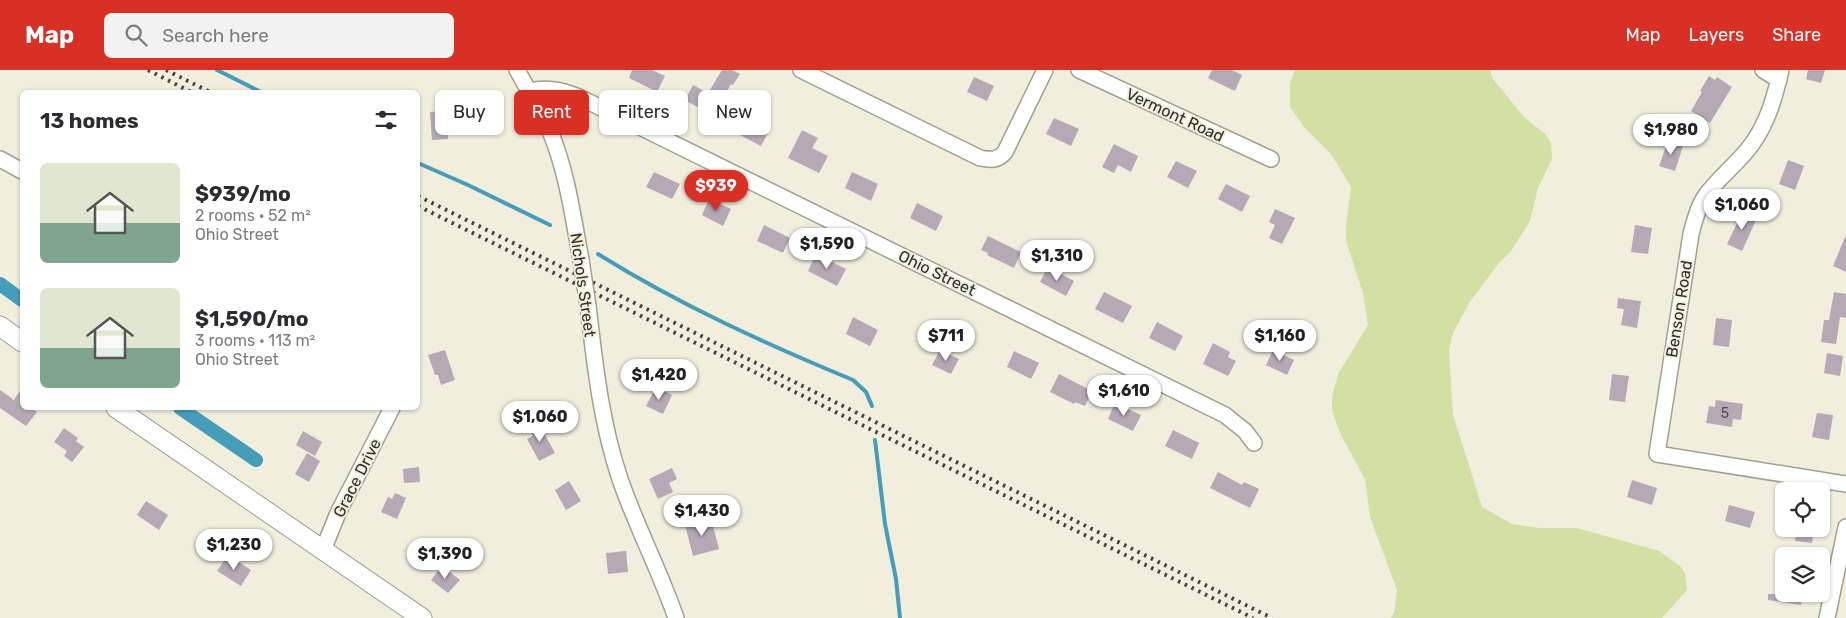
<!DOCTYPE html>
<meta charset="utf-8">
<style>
:root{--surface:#fff;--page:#f2f2f3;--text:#2b2b33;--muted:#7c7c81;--accent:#d93025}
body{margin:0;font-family:Rubik,sans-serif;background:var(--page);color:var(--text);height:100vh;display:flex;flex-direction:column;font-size:19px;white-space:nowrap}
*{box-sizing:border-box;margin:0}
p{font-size:16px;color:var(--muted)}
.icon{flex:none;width:28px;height:28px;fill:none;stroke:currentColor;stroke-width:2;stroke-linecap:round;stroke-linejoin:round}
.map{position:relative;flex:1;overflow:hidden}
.sheet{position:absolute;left:20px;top:20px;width:400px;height:320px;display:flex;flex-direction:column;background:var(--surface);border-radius:8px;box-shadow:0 1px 4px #0004}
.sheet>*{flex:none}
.hud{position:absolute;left:435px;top:20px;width:475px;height:45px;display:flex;gap:10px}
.buttons{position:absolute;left:1775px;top:412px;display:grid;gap:10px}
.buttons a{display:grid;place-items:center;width:55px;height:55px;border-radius:8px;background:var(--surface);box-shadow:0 1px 4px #0004;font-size:25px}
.price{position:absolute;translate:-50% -42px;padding:0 11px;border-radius:18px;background:#fff;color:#222;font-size:16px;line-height:32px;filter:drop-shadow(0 1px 2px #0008)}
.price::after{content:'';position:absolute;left:50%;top:30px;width:15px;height:11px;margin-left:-8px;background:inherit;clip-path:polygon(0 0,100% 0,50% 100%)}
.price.active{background:var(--accent);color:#fff}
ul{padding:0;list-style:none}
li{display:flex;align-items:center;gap:15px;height:125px;padding:0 20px}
li span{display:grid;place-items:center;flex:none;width:140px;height:100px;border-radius:8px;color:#555}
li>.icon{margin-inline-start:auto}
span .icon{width:60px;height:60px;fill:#fffc;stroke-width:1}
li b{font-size:21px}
h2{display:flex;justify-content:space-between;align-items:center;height:60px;padding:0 20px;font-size:21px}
.pill{padding:0 18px;border-radius:8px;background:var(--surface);box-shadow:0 1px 4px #0004;font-size:18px;line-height:45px}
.pill.active{background:var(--accent);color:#fff}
header{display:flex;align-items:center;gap:30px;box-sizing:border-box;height:70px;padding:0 25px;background:var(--accent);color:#fff}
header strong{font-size:24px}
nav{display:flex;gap:28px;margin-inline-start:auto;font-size:18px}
.search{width:350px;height:45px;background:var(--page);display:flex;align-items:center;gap:12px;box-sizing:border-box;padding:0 18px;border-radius:8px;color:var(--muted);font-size:19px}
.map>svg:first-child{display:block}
.green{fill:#d2e0a3}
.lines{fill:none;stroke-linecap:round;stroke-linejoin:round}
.stream{stroke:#469dba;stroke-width:4}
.canal{stroke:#469dba;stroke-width:14}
.building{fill:#b5a9b6}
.minor-casing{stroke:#a29f8f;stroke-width:18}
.major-casing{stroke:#a29f8f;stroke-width:21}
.minor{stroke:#fff;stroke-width:15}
.major{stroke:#fff;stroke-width:19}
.rail{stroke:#46443d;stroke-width:4;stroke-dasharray:2.5 5;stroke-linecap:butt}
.minor-bridge-casing{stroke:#a29f8f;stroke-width:18;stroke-linecap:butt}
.minor-bridge{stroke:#fff;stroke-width:15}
.labels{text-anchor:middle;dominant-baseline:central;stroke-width:4;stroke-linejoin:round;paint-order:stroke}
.number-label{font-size:14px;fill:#514d4c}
.street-label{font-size:16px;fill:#302e28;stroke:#f2eedd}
</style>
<header>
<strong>Map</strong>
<div class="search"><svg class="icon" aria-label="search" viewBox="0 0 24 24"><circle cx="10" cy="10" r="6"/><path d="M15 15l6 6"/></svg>Search here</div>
<nav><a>Map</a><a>Layers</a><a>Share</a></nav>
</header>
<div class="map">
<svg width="1846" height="548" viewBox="0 0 1846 548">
<rect width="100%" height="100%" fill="#f2eedd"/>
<!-- green -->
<polygon class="green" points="1295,0 1490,0 1492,8 1524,47 1545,64 1551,73 1552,89 1538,118 1530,151 1511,181 1499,193 1469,233 1453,263 1449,280 1453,345 1482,437 1512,454 1539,458 1577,458 1659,481 1680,496 1685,503 1687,520 1662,548 1391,548 1394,543 1397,520 1370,447 1365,409 1341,365 1332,341 1332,327 1338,304 1368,255 1363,223 1346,171 1346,157 1351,117 1331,84 1304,57 1290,37 1290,13"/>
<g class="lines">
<!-- stream -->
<g class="stream">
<polyline points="217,0 261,22"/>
<polyline points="418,93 468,115 550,155"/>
<path d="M598,184C678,234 766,274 853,310L866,322L872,336"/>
<polyline points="875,370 885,454 896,509 900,548"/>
</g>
<!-- canal -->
<g class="canal">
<polyline points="0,214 22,230"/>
<polyline points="180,338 256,390"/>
</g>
</g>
<!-- building -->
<g class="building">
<polygon points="632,0 652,0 665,6 657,22 629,8"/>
<polygon points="722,0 732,0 740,4 733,15 731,14 711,50 699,43 701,39 685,30 693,15 708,23"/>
<polygon points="1212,0 1232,0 1242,5 1235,21 1208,8"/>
<polygon points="1808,0 1825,0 1821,13 1806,9"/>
<polygon points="1709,6 1715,10 1717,7 1732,17 1710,53 1691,41 1702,22 1700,21"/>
<polygon points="974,7 994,16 987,31 967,22"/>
<polygon points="447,41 448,69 432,70 430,42"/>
<polygon points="744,48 769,61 761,76 736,63"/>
<polygon points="1054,48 1079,59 1071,76 1046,64"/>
<polygon points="802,60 818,68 812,78 828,86 819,103 788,88"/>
<polygon points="1668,71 1683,76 1675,101 1659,96"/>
<polygon points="1114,74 1138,86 1131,102 1118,95 1114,103 1102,97"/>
<polygon points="1788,90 1804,96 1795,120 1779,114"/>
<polygon points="1176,91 1197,101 1188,118 1167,107"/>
<polygon points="654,102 680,114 672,129 646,117"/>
<polygon points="852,102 878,114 871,131 845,118"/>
<polygon points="1226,114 1250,126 1242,142 1218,129"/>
<polygon points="709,129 731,139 723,156 702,145"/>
<polygon points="917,133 943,146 936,161 910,148"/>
<polygon points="1275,139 1295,148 1282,174 1269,168 1275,155 1269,152"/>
<polygon points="1743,141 1757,148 1742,181 1727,174"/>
<polygon points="764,155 790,168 783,183 757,171"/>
<polygon points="1635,155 1652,158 1648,184 1631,182"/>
<polygon points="1846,165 1846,202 1833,196"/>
<polygon points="988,166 1021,182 1014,198 987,185 988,183 981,180"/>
<polygon points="816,184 846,199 837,216 808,201"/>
<polygon points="1048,197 1074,211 1066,226 1040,212"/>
<polygon points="1104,222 1132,236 1123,253 1095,239"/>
<polygon points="1834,222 1846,224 1846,248 1840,247 1836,274 1821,272 1824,250 1829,250"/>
<polygon points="1618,228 1641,231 1637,258 1621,255 1624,239 1617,238"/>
<polygon points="853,247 878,260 870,276 846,264"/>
<polygon points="1716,248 1732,250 1729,277 1713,275"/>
<polygon points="1157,252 1183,266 1175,281 1149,268"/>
<polygon points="1213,273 1230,282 1228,287 1236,291 1228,306 1203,294"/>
<polygon points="445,280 455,310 441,315 438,305 435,305 428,285"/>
<polygon points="940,280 959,289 951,304 932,295"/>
<polygon points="1273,280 1294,290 1287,305 1266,295"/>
<polygon points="1014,281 1039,293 1031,309 1007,297"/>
<polygon points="1827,283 1843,286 1840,306 1824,303"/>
<polygon points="1059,304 1092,321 1085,336 1075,332 1074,334 1050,322"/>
<polygon points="1612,304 1629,306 1625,332 1609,330"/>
<polygon points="656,317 672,325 663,344 646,336"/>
<polygon points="22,318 22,338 31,338 37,342 26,356 0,338 0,320 14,330"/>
<polygon points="1716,330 1743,334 1741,350 1733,349 1732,357 1706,353 1709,336 1715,337"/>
<polygon points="1115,333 1141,345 1133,361 1108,349"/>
<polygon points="1817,343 1833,345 1829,370 1812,367"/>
<polygon points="539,354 555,383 539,391 527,369 533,366 529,359"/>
<polygon points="64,358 78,368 76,371 84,377 72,392 64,386 67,381 54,372"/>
<polygon points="1173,360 1199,373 1192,389 1165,376"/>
<polygon points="303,361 322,372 315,386 296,375"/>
<polygon points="307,383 320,391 309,412 295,404"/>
<polygon points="419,397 420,412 404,413 403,399"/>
<polygon points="672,398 677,409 669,413 673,422 658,429 649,409"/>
<polygon points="1218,402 1242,415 1244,412 1259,419 1250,438 1210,418"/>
<polygon points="1632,410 1657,418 1652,435 1627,427"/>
<polygon points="569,411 581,431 566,440 555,420"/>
<polygon points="395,423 406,428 397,449 381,442 388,427 392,429"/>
<polygon points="146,431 168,445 159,460 137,445"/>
<polygon points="1729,435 1755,442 1750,458 1725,451"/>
<polygon points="711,448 719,479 693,486 685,455"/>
<polygon points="1797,459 1814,459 1812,473 1795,471"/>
<polygon points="626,481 628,502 608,504 606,483"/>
<polygon points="228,485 251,500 241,516 217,501"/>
<polygon points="442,496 460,510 448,523 431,510"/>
<polygon points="1768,524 1803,524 1801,535 1768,530"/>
</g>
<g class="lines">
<defs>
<g id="minor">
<path d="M517,0C528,20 541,40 550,61C567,102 573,147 581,190"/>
<path d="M801,0L980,88C990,90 998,91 1005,82L1045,0"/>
<polyline points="1079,0 1271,89"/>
<polyline points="1763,0 1779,10"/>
<path d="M1781,0C1775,26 1768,52 1752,74C1738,94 1717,108 1704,128C1697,139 1694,152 1691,164L1657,384L1846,414"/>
<path d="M529,21C547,17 562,20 579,27L1225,345L1245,361L1254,373"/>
<polyline points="0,89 22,101"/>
<path d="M588,236C595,295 601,353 620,409C636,456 660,501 676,548"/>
<polyline points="323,480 338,443 392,338"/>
<polyline points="1827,548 1846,457"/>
</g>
<g id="major">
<polyline points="0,256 22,272"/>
<polyline points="116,338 422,548"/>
</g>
</defs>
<!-- minor casing -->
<use href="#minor" class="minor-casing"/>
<!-- major casing -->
<use href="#major" class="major-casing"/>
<!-- minor -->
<use href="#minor" class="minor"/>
<!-- major -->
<use href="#major" class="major"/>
<!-- rail -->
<g class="rail">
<polyline points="148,0 191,22"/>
<polyline points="166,0 210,22"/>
<polyline points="418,126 1272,548"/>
<polyline points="418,136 1253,548"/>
</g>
<defs>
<polyline id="minor-bridge" points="581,190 588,236"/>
</defs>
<!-- minor-bridge casing -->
<use href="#minor-bridge" class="minor-bridge-casing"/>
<!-- minor-bridge -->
<use href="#minor-bridge" class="minor-bridge"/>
</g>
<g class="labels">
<!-- number labels -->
<g class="number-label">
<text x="1725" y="343">5</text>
</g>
<!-- street labels -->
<g class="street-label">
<text transform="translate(1175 45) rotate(25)">Vermont Road</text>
<text transform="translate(937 203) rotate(26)">Ohio Street</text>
<text transform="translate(583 215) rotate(82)">Nichols Street</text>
<text transform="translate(1679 239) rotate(-81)">Benson Road</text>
<text transform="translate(357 408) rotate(-63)">Grace Drive</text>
</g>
</g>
</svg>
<div class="buttons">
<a><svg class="icon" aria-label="locate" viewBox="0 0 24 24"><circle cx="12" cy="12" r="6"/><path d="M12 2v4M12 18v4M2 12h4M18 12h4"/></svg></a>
<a><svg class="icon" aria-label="layers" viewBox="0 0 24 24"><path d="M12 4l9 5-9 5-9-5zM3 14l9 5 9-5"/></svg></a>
</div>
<b class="price" style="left:1671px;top:86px">$1,980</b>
<b class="price active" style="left:716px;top:142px">$939</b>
<b class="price" style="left:1742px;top:161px">$1,060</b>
<b class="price" style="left:827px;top:200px">$1,590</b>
<b class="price" style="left:1057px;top:212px">$1,310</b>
<b class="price" style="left:946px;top:292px">$711</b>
<b class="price" style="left:1280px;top:292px">$1,160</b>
<b class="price" style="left:659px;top:331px">$1,420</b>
<b class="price" style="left:1124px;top:347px">$1,610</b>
<b class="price" style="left:540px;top:373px">$1,060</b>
<b class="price" style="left:702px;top:467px">$1,430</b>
<b class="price" style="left:234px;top:501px">$1,230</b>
<b class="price" style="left:445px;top:510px">$1,390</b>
<div class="hud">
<a class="pill">Buy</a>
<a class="pill active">Rent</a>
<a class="pill">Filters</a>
<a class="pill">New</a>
</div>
<section class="sheet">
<h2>13 homes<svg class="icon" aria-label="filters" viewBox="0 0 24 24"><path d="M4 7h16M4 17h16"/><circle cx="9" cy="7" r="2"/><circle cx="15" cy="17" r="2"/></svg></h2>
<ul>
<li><span style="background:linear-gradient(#dfe7d0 60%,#7fa58c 0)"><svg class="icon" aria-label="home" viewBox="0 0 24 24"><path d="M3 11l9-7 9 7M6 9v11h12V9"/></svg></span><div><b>$939/mo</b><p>2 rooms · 52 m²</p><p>Ohio Street</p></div></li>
<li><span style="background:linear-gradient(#dfe7d0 60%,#7fa58c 0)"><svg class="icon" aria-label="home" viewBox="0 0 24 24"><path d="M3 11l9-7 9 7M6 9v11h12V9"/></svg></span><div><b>$1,590/mo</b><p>3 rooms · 113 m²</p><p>Ohio Street</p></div></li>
</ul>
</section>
</div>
